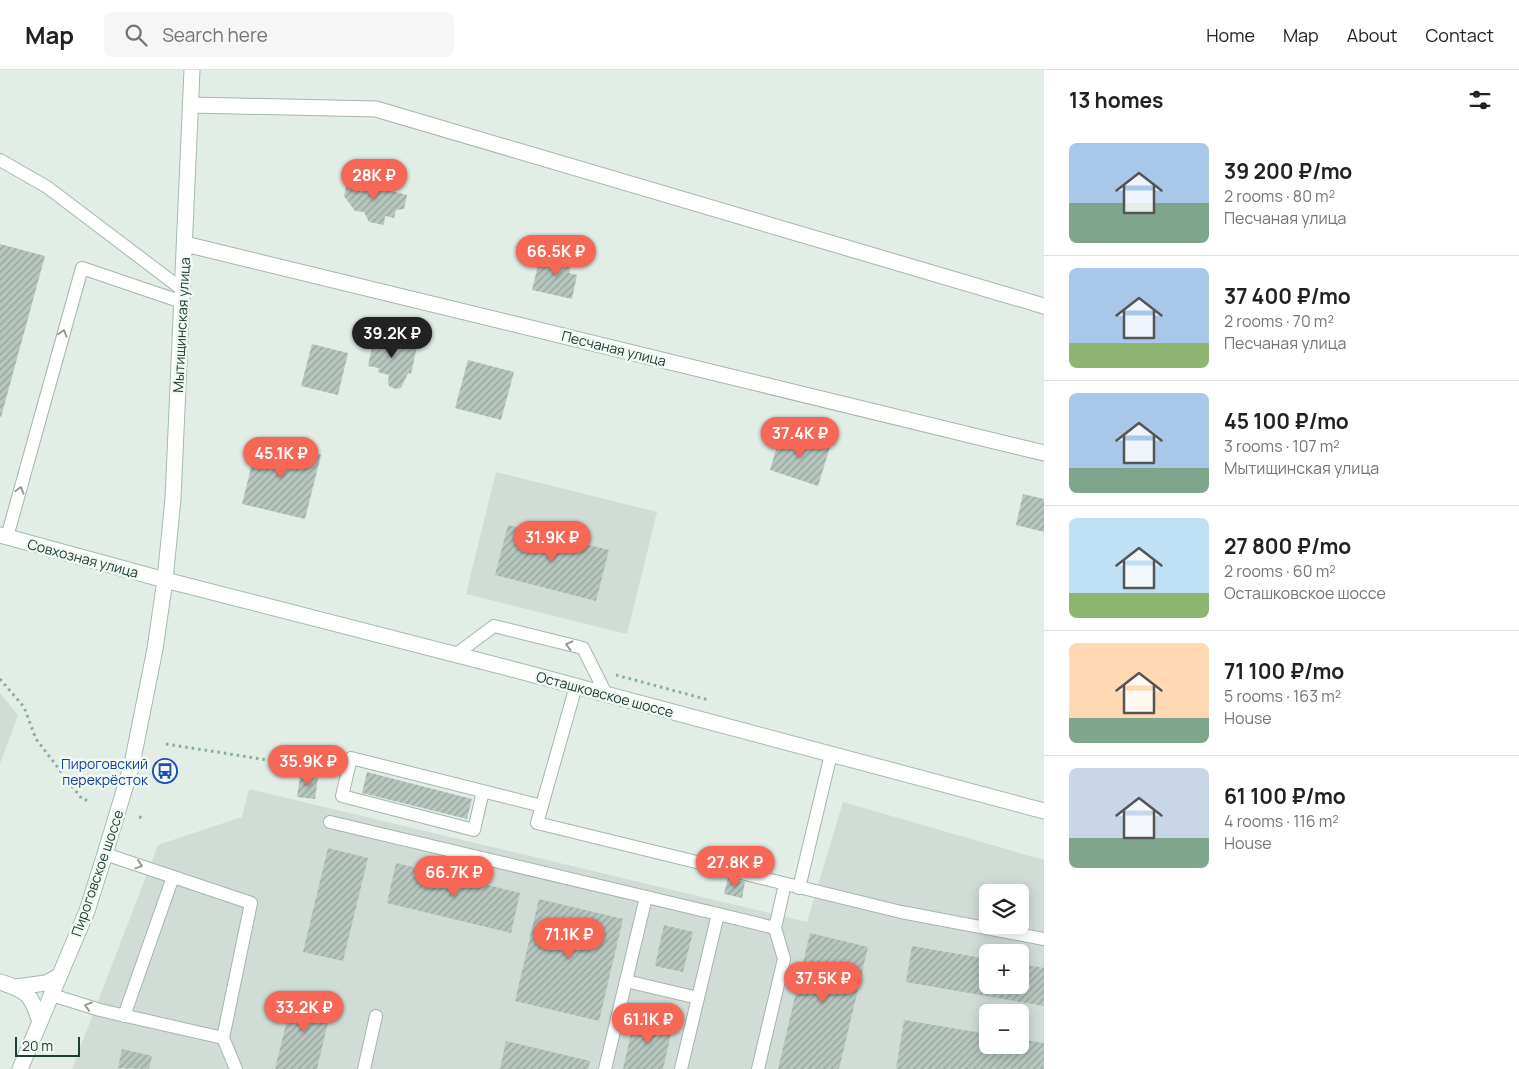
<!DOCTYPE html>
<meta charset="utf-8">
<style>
:root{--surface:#fff;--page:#f6f6f6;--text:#202124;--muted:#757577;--line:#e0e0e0;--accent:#f66756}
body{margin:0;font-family:Manrope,sans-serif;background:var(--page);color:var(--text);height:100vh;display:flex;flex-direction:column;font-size:19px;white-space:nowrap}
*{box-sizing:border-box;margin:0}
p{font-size:16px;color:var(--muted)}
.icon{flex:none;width:28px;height:28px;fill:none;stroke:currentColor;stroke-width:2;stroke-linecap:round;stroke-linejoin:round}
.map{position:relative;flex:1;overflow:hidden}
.drawer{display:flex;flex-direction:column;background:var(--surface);width:475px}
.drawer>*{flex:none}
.tools{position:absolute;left:979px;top:814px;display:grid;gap:10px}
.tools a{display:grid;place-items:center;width:50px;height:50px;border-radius:8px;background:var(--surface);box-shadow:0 2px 12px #0003;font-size:25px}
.scale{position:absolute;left:15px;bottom:12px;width:65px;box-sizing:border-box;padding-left:5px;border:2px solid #213e32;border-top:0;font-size:14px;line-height:18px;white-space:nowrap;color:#213e32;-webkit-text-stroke:4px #f2f9f5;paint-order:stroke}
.price{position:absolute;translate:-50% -42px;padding:0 11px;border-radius:18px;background:var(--accent);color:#fff;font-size:16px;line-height:32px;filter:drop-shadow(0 1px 2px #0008)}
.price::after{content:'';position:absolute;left:50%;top:30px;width:15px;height:11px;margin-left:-8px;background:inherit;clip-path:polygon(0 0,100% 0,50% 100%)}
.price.active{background:#222;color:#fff}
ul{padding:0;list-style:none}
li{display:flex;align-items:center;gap:15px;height:125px;padding:0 25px}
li+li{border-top:1px solid var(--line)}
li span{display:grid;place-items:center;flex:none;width:140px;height:100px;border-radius:8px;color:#555}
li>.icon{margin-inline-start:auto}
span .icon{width:60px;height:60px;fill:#fffc;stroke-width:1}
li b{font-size:21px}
h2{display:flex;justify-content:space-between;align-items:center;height:60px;padding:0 25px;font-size:21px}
header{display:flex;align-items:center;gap:30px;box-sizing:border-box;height:70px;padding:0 25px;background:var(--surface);border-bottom:1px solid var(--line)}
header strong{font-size:24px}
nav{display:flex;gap:28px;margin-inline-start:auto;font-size:18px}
.search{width:350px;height:45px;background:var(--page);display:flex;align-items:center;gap:12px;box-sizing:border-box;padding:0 18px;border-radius:8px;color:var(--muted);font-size:19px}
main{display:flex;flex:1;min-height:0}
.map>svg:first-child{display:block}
.built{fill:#d0dcd5;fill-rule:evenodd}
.building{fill:url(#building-hatch)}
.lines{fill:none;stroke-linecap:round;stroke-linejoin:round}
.lane-casing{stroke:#a4b5ac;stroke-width:14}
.street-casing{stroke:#a4b5ac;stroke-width:17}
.secondary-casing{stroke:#a2bcaf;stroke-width:17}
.path{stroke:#81b19b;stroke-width:3;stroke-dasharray:2.5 4;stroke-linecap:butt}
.lane{stroke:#fff;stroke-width:12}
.street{stroke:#fff;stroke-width:15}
.secondary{stroke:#fff;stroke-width:15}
.oneway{stroke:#909e98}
.labels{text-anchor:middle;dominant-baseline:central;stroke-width:5;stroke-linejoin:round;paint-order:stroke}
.street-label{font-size:14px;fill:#213e32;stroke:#f2f9f5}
.transit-label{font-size:14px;fill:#164399;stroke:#f2f9f5;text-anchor:end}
</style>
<header>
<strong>Map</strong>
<div class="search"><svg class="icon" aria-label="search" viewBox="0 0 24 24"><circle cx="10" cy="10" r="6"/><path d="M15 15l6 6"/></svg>Search here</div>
<nav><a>Home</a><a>Map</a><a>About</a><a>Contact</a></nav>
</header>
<main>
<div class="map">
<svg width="1044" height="999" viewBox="0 0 1044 999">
<defs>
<pattern id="building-hatch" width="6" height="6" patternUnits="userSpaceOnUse" patternTransform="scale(1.25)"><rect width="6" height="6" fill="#b7c7bf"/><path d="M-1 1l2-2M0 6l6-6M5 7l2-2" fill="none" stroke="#94a39c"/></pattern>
</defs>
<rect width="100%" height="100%" fill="#e2ede6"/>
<!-- built -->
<g class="built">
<polygon points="496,402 657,442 627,564 466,524"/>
<polygon points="0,623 18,645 0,694"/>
<path d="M249,719L807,852L843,732L1044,790V999H72L158,775L242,747ZM988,822H1020V855H988ZM988,882H1020V915H988ZM988,942H1020V975H988Z"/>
</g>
<!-- building -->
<g class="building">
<polygon points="348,110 407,125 404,139 396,140 394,148 385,146 384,155 369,152 364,142 355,141 344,126"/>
<polygon points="0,174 45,186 1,347 0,347"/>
<polygon points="551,181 573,186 569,203 577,205 572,229 532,220 538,195 547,196"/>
<polygon points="375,263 403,269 402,274 417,276 411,304 408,303 401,318 395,319 389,316 388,312 389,305 378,302 379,298 368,296"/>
<polygon points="312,274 348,283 338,325 301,316"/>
<polygon points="468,290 514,302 501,350 455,338"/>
<polygon points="781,362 830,377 818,416 770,400"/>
<polygon points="258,369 321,385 305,449 242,434"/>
<polygon points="1023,424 1044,429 1044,462 1016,455"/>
<polygon points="508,455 609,480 596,531 495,505"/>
<polygon points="367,702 472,729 467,749 362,723"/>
<polygon points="300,706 318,708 315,729 297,727"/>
<polygon points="328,778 368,788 343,891 303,882"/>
<polygon points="396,793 520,823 511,863 387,833"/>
<polygon points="728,808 745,812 742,828 724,824"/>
<polygon points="539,829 623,849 599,951 515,931"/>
<polygon points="664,855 693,862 683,902 655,896"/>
<polygon points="810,863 868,877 839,999 778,999"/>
<polygon points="912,876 988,889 988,915 1020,915 1020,894 1044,898 1044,936 906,912"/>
<polygon points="294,922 333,931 317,999 275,999"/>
<polygon points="635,946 673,955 663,999 623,999"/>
<polygon points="904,950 988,964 988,975 1020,975 1020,969 1044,973 1044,999 896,999"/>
<polygon points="506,971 590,991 588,999 500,999"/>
<polygon points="122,979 152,986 149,999 118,998"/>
</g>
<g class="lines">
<defs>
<g id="lane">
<polyline points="0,90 47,117 183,220"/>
<polyline points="7,467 82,198 182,232"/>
<polyline points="455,585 494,556 583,578 606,624"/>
<polyline points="576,616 537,753 901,842 1044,869"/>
<polyline points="483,721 474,760 342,726 351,688 542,736"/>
<polyline points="330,752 718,844"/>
<polyline points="105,784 251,833 223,968 236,999"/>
<polyline points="799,818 831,684"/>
<polyline points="626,911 698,928"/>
<polyline points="52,925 100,940 223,968"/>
<polyline points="124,946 173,807"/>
<polyline points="364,999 376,946"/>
<polyline points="605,999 646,827"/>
<polyline points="681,999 718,844 775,858 785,814"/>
<polyline points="758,999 784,889 775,858"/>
</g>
<g id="street">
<polyline points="191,35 376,39 1044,236"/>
<polyline points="185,174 1044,383"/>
<path d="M0,912C28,921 31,924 40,952"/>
<polyline points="16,917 46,913 59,906"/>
</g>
<g id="secondary">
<polyline points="0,465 165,510 508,598 1044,741"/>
<polyline points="20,999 87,841 105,784 132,694 155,579 165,510 173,429 192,0"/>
</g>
</defs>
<!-- lane casing -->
<use href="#lane" class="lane-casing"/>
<!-- street casing -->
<use href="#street" class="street-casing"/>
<!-- secondary casing -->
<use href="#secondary" class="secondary-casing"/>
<!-- path -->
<g class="path">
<polyline points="616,605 709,630"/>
<polyline points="0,609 24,637 36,669 82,729 90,731"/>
<polyline points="166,674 331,700"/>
<polyline points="139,747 145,748"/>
</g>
<!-- lane -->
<use href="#lane" class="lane"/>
<!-- street -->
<use href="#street" class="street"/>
<!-- secondary -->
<use href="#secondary" class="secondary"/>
</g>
<!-- one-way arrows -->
<defs><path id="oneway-chevron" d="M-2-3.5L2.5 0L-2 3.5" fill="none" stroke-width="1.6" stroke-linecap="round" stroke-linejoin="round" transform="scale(1.25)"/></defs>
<g class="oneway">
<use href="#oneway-chevron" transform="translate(63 263) rotate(-74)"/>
<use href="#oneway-chevron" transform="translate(20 420) rotate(-74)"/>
<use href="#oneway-chevron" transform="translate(569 575) rotate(-166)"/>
<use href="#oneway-chevron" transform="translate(139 795) rotate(18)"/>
<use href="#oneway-chevron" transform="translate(88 936) rotate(-163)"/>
</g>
<!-- icons -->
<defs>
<symbol id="bus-ring" viewBox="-11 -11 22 22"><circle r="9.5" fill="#f2f9f5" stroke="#1a4fb4" stroke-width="1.5"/><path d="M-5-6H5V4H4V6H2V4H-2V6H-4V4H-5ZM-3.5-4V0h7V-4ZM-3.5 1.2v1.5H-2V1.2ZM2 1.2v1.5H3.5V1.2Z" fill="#1a4fb4"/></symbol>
</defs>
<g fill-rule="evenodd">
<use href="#bus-ring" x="151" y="687" width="28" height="28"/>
</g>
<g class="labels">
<!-- street labels -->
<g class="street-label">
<text transform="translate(181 255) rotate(-87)">Мытищинская улица</text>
<text transform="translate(614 278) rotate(14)">Песчаная улица</text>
<text transform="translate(83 488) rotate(15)">Совхозная улица</text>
<text transform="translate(605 624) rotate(15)">Осташковское шоссе</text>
<text transform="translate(97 803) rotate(-71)">Пироговское шоссе</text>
</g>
<!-- transit labels -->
<g class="transit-label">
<text x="148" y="693">Пироговский<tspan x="148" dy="16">перекрёсток</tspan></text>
</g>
</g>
</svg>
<div class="tools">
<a><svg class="icon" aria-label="layers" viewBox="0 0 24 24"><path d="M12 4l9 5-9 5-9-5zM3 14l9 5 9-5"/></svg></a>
<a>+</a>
<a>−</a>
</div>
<div class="scale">20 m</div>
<b class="price" style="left:374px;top:131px">28K ₽</b>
<b class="price" style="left:556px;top:207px">66.5K ₽</b>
<b class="price active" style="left:392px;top:289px">39.2K ₽</b>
<b class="price" style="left:800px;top:389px">37.4K ₽</b>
<b class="price" style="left:281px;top:409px">45.1K ₽</b>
<b class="price" style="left:552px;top:493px">31.9K ₽</b>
<b class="price" style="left:308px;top:717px">35.9K ₽</b>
<b class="price" style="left:735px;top:818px">27.8K ₽</b>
<b class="price" style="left:454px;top:828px">66.7K ₽</b>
<b class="price" style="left:569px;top:890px">71.1K ₽</b>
<b class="price" style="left:823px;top:934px">37.5K ₽</b>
<b class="price" style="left:304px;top:963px">33.2K ₽</b>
<b class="price" style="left:648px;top:975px">61.1K ₽</b>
</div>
<section class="drawer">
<h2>13 homes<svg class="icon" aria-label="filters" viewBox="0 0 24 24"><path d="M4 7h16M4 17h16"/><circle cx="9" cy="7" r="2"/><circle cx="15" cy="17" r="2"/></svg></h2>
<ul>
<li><span style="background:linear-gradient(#a9c7e8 60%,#7fa58c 0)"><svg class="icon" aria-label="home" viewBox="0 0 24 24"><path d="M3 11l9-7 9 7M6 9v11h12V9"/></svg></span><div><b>39 200 ₽/mo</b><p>2 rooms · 80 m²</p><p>Песчаная улица</p></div></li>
<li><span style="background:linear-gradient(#a9c7e8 75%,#8fb573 0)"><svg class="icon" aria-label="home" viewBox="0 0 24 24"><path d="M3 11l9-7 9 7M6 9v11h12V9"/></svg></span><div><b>37 400 ₽/mo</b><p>2 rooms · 70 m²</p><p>Песчаная улица</p></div></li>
<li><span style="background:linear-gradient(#a9c7e8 75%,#7fa58c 0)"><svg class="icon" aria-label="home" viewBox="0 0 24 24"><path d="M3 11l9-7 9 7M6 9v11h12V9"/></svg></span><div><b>45 100 ₽/mo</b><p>3 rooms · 107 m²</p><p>Мытищинская улица</p></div></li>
<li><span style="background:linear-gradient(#bfe0f5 75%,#8fb573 0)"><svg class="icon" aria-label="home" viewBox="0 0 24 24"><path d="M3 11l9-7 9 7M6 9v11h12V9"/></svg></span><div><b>27 800 ₽/mo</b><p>2 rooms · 60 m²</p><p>Осташковское шоссе</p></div></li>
<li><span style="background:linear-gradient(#ffd9b3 75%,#7fa58c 0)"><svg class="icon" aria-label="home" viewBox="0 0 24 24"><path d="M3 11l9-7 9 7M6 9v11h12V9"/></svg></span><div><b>71 100 ₽/mo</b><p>5 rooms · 163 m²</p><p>House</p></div></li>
<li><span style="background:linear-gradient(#c9d6e8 70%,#7fa58c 0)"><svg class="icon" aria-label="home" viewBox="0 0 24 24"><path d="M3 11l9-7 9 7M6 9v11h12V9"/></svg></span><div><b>61 100 ₽/mo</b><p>4 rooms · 116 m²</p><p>House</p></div></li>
</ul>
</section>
</main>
